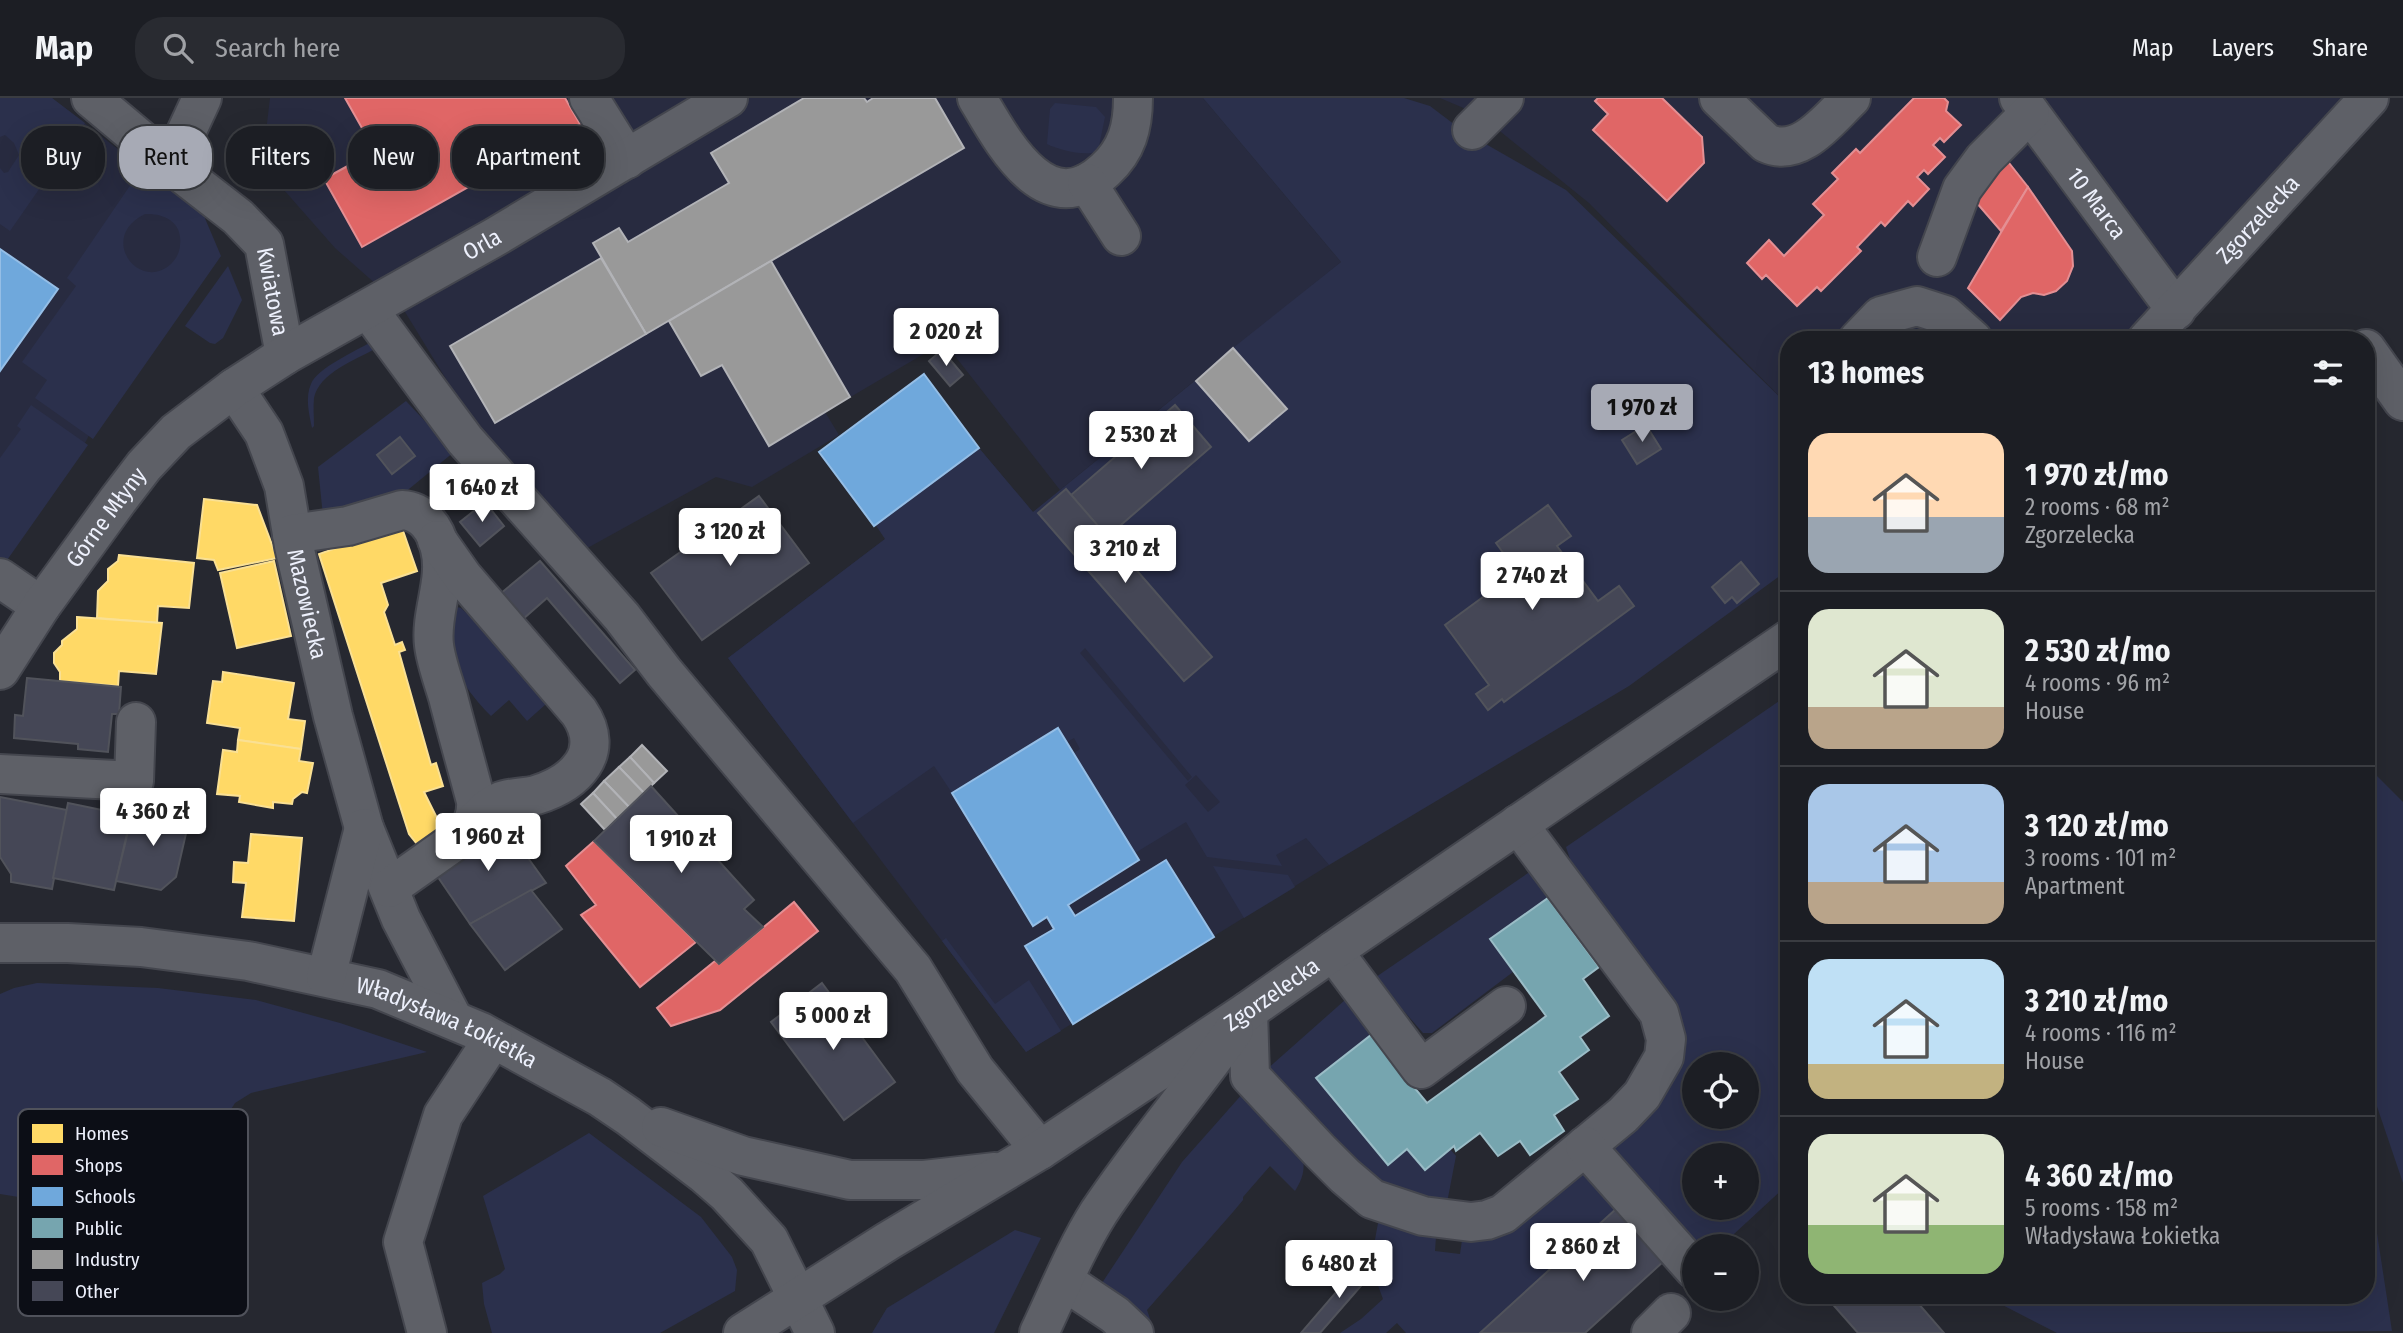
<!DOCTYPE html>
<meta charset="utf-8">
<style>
:root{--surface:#1c1e24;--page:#292b31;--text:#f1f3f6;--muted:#a0a2a6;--line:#3a3c41;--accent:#a7aab5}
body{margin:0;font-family:"Fira Sans Condensed",sans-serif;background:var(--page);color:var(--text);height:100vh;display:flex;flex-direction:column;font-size:26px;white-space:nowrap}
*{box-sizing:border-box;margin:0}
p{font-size:23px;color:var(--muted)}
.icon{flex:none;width:38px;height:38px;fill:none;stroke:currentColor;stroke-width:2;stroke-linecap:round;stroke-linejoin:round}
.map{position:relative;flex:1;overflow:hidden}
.details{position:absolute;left:1780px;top:233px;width:595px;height:973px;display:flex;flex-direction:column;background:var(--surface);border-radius:28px;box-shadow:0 7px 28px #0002,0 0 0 2px var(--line)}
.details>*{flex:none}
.banner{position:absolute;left:21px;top:28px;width:665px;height:63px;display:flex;gap:14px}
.controls{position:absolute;left:1682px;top:954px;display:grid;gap:14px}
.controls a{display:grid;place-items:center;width:77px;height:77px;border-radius:50%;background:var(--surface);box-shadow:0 7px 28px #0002,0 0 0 2px var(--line);font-size:35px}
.price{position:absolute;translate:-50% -60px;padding:0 16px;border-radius:7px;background:#fff;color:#222;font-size:23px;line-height:46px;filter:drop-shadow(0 2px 4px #0008)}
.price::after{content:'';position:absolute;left:50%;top:42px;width:21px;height:16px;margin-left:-10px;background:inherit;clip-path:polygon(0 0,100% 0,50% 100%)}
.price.on{background:var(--accent);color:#111}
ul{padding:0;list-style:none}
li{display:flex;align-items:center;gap:21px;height:175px;padding:0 28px}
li+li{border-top:2px solid var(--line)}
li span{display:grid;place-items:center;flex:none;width:196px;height:140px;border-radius:21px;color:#555}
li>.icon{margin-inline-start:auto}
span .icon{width:84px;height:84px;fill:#fffc;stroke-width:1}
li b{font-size:30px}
h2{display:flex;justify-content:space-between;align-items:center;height:84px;padding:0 28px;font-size:30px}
.tag{padding:0 24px;border-radius:28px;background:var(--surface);box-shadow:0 7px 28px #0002,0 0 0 2px var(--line);font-size:24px;line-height:63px}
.tag.on{background:var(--accent);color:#111}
header{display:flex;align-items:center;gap:42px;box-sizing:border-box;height:98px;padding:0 35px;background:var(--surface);border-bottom:2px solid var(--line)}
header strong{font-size:33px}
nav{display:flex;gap:38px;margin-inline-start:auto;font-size:24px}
.search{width:490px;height:63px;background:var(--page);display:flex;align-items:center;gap:18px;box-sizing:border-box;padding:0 24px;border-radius:28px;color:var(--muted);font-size:26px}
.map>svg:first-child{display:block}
.built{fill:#282b40}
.green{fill:#2b304c;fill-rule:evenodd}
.homes{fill:#ffd966;stroke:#fae093;stroke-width:2}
.shops{fill:#e06666;stroke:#e48f93;stroke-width:2}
.schools{fill:#6fa8dc;stroke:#95bee6;stroke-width:2}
.public{fill:#76a5af;stroke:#9abcc6;stroke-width:2}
.industry{fill:#999;stroke:#b2b3b7;stroke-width:2}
.building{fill:#454756;stroke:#51535b;stroke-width:2}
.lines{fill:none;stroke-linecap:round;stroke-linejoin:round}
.minor-casing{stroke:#44464e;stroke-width:42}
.minor{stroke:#5e6067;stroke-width:38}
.labels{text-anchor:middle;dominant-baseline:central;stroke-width:7;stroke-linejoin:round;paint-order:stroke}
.street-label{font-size:23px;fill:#edf0fc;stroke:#0c0e16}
.key{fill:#0c0e16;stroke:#50525b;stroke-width:2}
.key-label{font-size:19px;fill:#edf0fc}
</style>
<header>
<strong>Map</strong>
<div class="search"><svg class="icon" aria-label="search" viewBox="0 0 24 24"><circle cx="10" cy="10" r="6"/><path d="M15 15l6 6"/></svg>Search here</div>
<nav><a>Map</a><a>Layers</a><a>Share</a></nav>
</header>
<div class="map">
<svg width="2403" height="1235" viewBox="0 0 2403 1235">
<rect width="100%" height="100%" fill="#262830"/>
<!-- built -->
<g class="built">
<polygon points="0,0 52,0 204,118 85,345 0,455"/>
<polygon points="270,0 1203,0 1341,164 1060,392 944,244 825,314 839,337 752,389 716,379 582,453 479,335 402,209 335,150 262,67"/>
<polygon points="1440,0 2369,0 2147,241 1788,242 1788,307 1589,105 1480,17"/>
<polygon points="979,350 1329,767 1026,954 728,560 885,441"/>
</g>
<!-- green -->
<g class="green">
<polygon points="0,0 52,0 85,25 10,133 0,126 0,70 4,75 8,74 19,57 14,45 5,37 0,39"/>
<path d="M1203,0H1404L1430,8L1463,33L1566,92L1788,307V472L1629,588L1329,767L1306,740L1276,757L1282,768L1207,759L1186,724L1135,755L1074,655L1080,651L1074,640L1067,644L1058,630L952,695L934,668L853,725L728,560L885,441L875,426L979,350L1033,414L1197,281L1249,343L1286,311L1233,250L1341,164ZM1174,307L1211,349L1107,439L1212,559L1185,583L1038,415L1065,391L1071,397ZM1645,327L1660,350L1637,365L1622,342ZM1548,407L1571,438L1557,448L1598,503L1619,488L1634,508L1504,604L1502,601L1477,596L1489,587L1445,527L1517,474L1496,445ZM1741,465L1759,486L1737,504L1732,499ZM1085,550L1192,679L1188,683L1080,555ZM1196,677L1220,704L1208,714L1185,687Z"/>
<path d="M1055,5L1096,9L1105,19L1098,53C1086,59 1059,52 1047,46L1050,11Z"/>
<path d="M142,70L204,118L221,158L93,341L35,300L47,282L22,264L76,188L67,180ZM145,116C164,115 183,124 180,147C180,154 176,161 171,166C139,195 97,139 145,116Z"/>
<polygon points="228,168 242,202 223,240 215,246 210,245 185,228"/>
<path d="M371,244L375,251C355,262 319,275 314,300C313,309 314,319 314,328L312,330C309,316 305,299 311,286C317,270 356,253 371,244Z"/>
<polygon points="406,303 454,354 398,400 323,418 318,369"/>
<polygon points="31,307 88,347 5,465 0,462 0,360 21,331 17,328"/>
<path d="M457,509L461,510L555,598L527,623L509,602L491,618C452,577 453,566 452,511Z"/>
<path d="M1788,597V1086L1721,1148H1694L1614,1066L1610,1045L1671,978L1576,779L1566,749ZM1694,966H1746V1018H1694ZM1694,1057H1746V1110H1694Z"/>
<polygon points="2366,667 2403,704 2403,1085 2366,976"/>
<polygon points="1213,768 1288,777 1295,789 1244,820"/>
<polygon points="1531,773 1548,800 1490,841 1513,874 1432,935 1423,935 1402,911 1399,914 1373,881"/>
<polygon points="946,840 995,906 1029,882 1061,933 1026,954 942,843"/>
<polygon points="37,885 158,890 256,902 340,925 427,954 251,995 235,1005 185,1083 105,1113 0,1096 0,896 14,890"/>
<polygon points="1345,902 1371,937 1316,980 1388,1067 1407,1051 1425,1071 1450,1051 1456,1058 1446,1110 1359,1079 1265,973"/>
<path d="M1244,994L1303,1060C1305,1073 1302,1082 1295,1093L1270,1068L1243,1099V1102L1233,1114L1147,1212L1155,1235H1144L1100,1188L1182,1064Z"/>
<polygon points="589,1035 701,1119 732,1159 737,1172 735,1193 660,1235 492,1235 484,1206 482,1185 500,1176 505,1171 483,1098"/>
<polygon points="1582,1070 1616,1111 1480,1235 1406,1235 1397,1225 1386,1235 1340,1235 1361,1221 1383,1201 1373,1174 1362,1164 1374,1147 1380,1114 1436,1139 1435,1153 1460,1156 1462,1142 1454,1141"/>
<polygon points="2366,1086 2375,1122 2392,1233 2057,1235 1983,1197 2366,1197"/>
<polygon points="1015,1132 1041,1140 994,1235 872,1235 887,1210"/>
</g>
<!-- homes -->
<g class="homes">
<polygon points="204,401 257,407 277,460 218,472 214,462 197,460"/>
<polygon points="401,427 417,473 381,485 388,507 384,514 395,547 402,544 405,552 399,554 431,667 436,665 443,688 424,694 448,742 425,756 409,736 319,456"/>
<polygon points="119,457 194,465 189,510 158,508 157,525 97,520 98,493 108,483 108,471 118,463"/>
<polygon points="274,463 291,538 237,550 220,475"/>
<polygon points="77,519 162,525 156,576 119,573 118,588 60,583 60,574 54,565 54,555 62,547 62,543 77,531"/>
<polygon points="223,574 294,585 288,621 305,623 301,651 238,642 240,630 207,625 213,583 222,584"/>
<polygon points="238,642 301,651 299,663 313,665 307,695 302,694 293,701 292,706 273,704 273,710 239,704 240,698 217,696 223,652 237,654"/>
<polygon points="251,736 302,740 294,823 242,819 246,785 233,784 234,764 248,765"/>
</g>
<!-- shops -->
<g class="shops">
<polygon points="345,0 565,0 580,26 362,149 324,81 375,53"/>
<polygon points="1598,0 1662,0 1702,39 1704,65 1667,103 1593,32 1608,16 1595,3"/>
<polygon points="1914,0 1944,0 1948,4 1946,13 1961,27 1944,44 1940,40 1933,47 1945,59 1928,76 1924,72 1917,79 1929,91 1913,108 1908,103 1885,128 1881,124 1857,149 1861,153 1821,193 1817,189 1797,208 1766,177 1762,181 1747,165 1769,142 1784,158 1824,117 1813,106 1838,81 1832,75 1856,51 1860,55"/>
<polygon points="2002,56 2028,89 2001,133 1969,96"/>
<polygon points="2028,89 2072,153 2073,168 2067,183 2056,193 2044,197 2033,195 2021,199 2000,222 1968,190"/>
<polygon points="594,743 696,844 640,889 581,817 596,807 566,768"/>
<polygon points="794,804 818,833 720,912 671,928 657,910 715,863 719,866"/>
</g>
<!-- schools -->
<g class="schools">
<polygon points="0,151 58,191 0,273"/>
<polygon points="924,276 979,350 874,428 819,354"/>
<polygon points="1058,630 1139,762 1068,807 1075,818 1166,762 1214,839 1073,926 1025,848 1054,831 1047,819 1033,828 952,695"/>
</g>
<!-- public -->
<polygon class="public" points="1548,800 1599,869 1583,881 1609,918 1580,939 1589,952 1559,974 1578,1001 1554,1017 1564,1033 1530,1057 1520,1043 1498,1058 1480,1035 1456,1053 1454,1048 1425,1072 1407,1051 1388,1067 1316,980 1371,937 1427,1005 1537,925 1546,918 1490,841"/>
<!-- industry -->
<g class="industry">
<polygon points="804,0 864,0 867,4 873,0 935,0 964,50 646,236 593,145 619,130 628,144 729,85 711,55"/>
<polygon points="601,160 646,236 495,325 450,248"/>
<polygon points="771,163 850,299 769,348 722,267 701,278 669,223"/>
<polygon points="1233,250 1287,311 1249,343 1196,283"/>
<polygon points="642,647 667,673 654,685 630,659"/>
<polygon points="630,659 654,685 644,695 619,669"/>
<polygon points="619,669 644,695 629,709 604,683"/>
<polygon points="604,683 629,709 617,721 593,695"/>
<polygon points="593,695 617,721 605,732 581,706"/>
</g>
<!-- building -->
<g class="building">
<polygon points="942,252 963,277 950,288 929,263"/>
<polygon points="1175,307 1211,349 1107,439 1071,397"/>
<polygon points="1646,327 1661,351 1637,366 1622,342"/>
<polygon points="400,339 415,358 392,376 377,357"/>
<polygon points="1066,391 1212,559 1184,583 1038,415"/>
<polygon points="759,398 809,465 702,542 651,475"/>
<polygon points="485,404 504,428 480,448 460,424"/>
<polygon points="1548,407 1571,438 1557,448 1598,503 1619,488 1634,508 1504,604 1502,601 1488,612 1476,596 1489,587 1445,527 1517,474 1496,445"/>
<polygon points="540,463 635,572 620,585 547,500 523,521 500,496"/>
<polygon points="1741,464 1759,486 1737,505 1732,499 1725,505 1712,489"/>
<polygon points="27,580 121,589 119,616 112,616 108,654 78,651 78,646 14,640 15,617 23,618"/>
<polygon points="651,688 754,802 744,811 763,829 719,866 594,743"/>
<polygon points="0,699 67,712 52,791 11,784 11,776 0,759"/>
<polygon points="68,705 131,718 114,792 53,780"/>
<polygon points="134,709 190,718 176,779 161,792 116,783"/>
<polygon points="500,721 546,785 470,826 431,769"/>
<polygon points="531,792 562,831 505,872 470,826"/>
<polygon points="822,885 895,984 844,1022 771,924"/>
<polygon points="1616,1111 1664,1163 1585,1235 1480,1235"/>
<polygon points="1362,1164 1373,1174 1320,1235 1301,1235"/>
<polygon points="1835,1197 1911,1197 1944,1235 1858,1235 1829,1202"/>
</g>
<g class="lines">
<defs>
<g id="minor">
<path id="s1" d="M91,0L171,67L238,119L264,146L285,257"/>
<polyline points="589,0 627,61"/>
<path d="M977,0C1003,44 1046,127 1105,72C1127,52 1133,29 1133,0"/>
<path d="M1719,0L1766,45C1800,61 1829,21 1851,0"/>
<path id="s2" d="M2019,0L2176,212"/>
<polyline points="1472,32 1504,0"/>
<polyline points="171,67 202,0"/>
<polyline points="1087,85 1121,138"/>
<polyline points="1937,159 1962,91 1984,61 2030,15"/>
<polyline points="368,211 465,342 622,519 664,574 913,871 975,972 1040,1052"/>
<polyline points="1858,242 1881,218 1917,208 1945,217 1973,242"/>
<path id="s3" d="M2147,242L2369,0"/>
<polyline points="2366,251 2403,303"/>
<path id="s4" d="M234,290L264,335L284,388L294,448L333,618L364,730L401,821L453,921"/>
<path d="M292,436L348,428L402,412C423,413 436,431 440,451C448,482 430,515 434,547C436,564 443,582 448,599C457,634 467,669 476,703C477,719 472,728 461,739L389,790"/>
<path d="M437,442L463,479L579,614C607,655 575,685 536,697C524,700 510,699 499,704C486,710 479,719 470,729"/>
<polyline points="0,480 41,508"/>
<path id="s5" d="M0,572L41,508L118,402L144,368L176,334L234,290L285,257L495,139L728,0"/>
<polyline points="0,676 134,683 136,624"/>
<path id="s6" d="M0,845H68L141,849L248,863L378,891L481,934L600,999L628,1018L704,1076L727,1096L769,1142L815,1235"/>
<polyline points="1333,853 1421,971 1506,908"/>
<polyline points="326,879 364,730"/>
<polyline points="1248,913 1250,978 1319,1052 1345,1078 1372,1101 1423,1118 1471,1124 1487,1122 1503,1116 1623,1017 1642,997 1664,959 1666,941 1659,915 1518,726"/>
<polyline points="661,1029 743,1058 850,1082 924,1082 995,1074"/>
<polyline points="1585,1048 1694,1171"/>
<polyline points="1064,1183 1115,1217 1134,1235"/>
<polyline points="427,1235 403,1144 443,1017 493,941"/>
<path id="s7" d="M743,1235L888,1143L1040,1052L1248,913L1346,844L1788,542"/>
<path d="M1039,1235C1058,1195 1075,1152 1099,1114C1141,1051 1190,994 1234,932"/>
<polyline points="1651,1235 1671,1215"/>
</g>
</defs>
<!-- minor casing -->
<use href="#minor" class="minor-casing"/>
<!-- minor -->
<use href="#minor" class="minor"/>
</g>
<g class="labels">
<!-- street labels -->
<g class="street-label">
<text stroke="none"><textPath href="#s2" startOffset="131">10 Marca</textPath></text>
<text stroke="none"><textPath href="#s3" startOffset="164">Zgorzelecka</textPath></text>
<text stroke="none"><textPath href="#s5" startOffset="656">Orla</textPath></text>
<text stroke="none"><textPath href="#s1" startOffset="275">Kwiatowa</textPath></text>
<text stroke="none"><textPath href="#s5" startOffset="186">Górne Młyny</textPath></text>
<text stroke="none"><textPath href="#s4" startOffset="231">Mazowiecka</textPath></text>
<text stroke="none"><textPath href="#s7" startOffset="628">Zgorzelecka</textPath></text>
<text stroke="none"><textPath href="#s6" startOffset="458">Władysława Łokietka</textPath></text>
</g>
</g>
<!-- legend -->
<rect x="18" y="1011" width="230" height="207" rx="10" class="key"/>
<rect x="32" y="1026" width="31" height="19" fill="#ffd966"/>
<rect x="32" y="1057" width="31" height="20" fill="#e06666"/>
<rect x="32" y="1089" width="31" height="19" fill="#6fa8dc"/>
<rect x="32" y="1120" width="31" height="20" fill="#76a5af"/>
<rect x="32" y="1152" width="31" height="19" fill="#999"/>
<rect x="32" y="1183" width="31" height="20" fill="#454756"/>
<g class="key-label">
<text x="75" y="1042">Homes</text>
<text x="75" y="1074">Shops</text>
<text x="75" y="1105">Schools</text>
<text x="75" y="1137">Public</text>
<text x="75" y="1168">Industry</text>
<text x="75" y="1200">Other</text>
</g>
</svg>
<div class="controls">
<a><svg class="icon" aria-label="locate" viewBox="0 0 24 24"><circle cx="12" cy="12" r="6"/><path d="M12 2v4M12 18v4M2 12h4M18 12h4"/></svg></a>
<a>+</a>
<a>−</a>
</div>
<b class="price" style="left:946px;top:270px">2 020 zł</b>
<b class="price on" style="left:1642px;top:346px">1 970 zł</b>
<b class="price" style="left:1141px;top:373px">2 530 zł</b>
<b class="price" style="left:482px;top:426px">1 640 zł</b>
<b class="price" style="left:730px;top:470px">3 120 zł</b>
<b class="price" style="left:1125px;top:487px">3 210 zł</b>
<b class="price" style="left:1532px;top:514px">2 740 zł</b>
<b class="price" style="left:153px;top:750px">4 360 zł</b>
<b class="price" style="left:488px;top:775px">1 960 zł</b>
<b class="price" style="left:681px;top:777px">1 910 zł</b>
<b class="price" style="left:833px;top:954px">5 000 zł</b>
<b class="price" style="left:1583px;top:1185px">2 860 zł</b>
<b class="price" style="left:1339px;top:1202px">6 480 zł</b>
<div class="banner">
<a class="tag">Buy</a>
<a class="tag on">Rent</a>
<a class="tag">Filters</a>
<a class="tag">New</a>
<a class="tag">Apartment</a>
</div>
<section class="details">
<h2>13 homes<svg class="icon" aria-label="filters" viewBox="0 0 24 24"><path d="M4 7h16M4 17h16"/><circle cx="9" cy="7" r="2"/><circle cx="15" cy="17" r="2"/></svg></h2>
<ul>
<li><span style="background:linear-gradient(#ffd9b3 60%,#9aa5b1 0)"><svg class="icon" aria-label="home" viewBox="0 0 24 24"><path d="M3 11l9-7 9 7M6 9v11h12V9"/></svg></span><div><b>1 970 zł/mo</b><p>2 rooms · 68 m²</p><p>Zgorzelecka</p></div></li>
<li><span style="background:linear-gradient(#dfe7d0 70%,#b9a48a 0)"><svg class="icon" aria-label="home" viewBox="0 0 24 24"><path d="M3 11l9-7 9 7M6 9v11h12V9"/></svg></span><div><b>2 530 zł/mo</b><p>4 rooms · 96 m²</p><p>House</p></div></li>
<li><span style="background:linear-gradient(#a9c7e8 70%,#b9a48a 0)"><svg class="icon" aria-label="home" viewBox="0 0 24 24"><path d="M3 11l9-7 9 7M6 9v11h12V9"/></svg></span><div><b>3 120 zł/mo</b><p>3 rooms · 101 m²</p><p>Apartment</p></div></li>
<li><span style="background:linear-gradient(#bfe0f5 75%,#c2b280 0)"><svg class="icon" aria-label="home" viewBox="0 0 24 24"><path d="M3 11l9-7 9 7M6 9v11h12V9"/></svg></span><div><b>3 210 zł/mo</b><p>4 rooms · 116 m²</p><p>House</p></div></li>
<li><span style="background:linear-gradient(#dfe7d0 65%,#8fb573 0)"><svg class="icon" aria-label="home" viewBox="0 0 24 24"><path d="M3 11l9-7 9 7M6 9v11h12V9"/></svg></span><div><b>4 360 zł/mo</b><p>5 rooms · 158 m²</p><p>Władysława Łokietka</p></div></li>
</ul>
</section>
</div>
